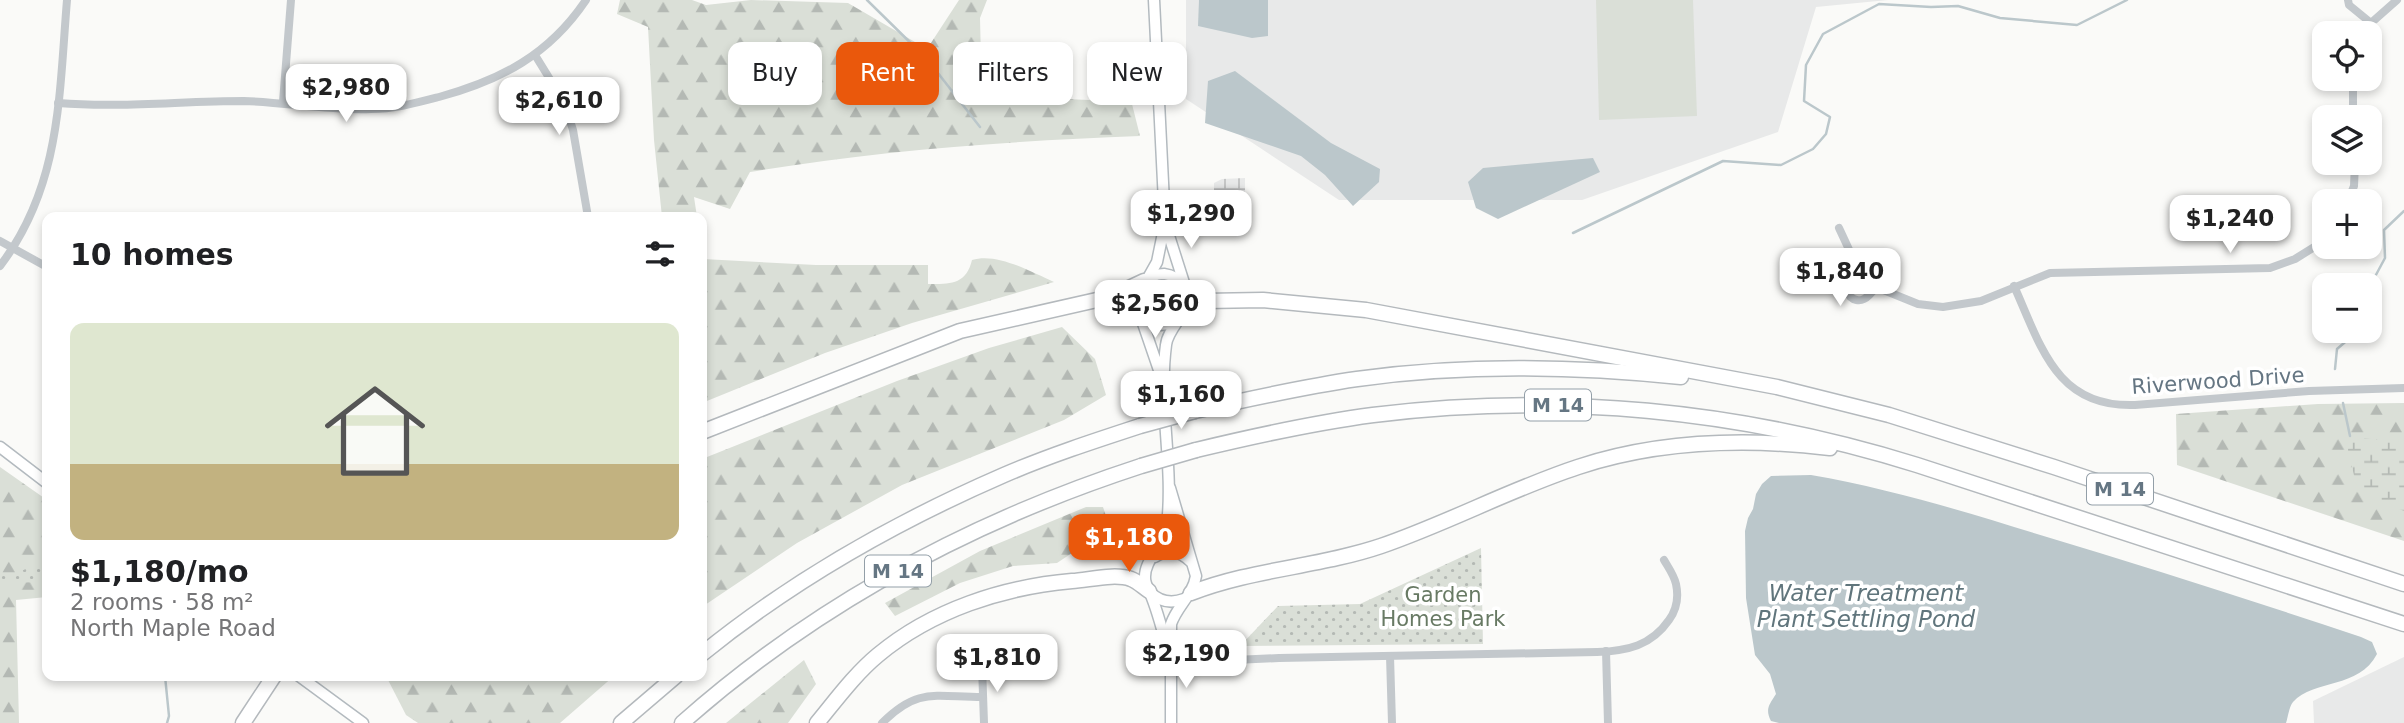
<!DOCTYPE html>
<meta charset="utf-8">
<style>
:root{--surface:#fff;--page:#f6f6f6;--text:#202124;--muted:#757577;--accent:#ea580c}
body{margin:0;font-family:"DejaVu Sans",sans-serif;background:var(--page);color:var(--text);height:100vh;display:flex;flex-direction:column;font-size:26px;white-space:nowrap}
*{box-sizing:border-box;margin:0}
p{font-size:23px;color:var(--muted)}
.icon{flex:none;width:38px;height:38px;fill:none;stroke:currentColor;stroke-width:2;stroke-linecap:round;stroke-linejoin:round}
.map{position:relative;flex:1;overflow:hidden}
.side{position:absolute;left:42px;top:212px;width:665px;height:469px;display:flex;flex-direction:column;background:var(--surface);border-radius:14px;box-shadow:0 4px 10px #0003}
.side>*{flex:none}
.top-card{position:absolute;left:728px;top:42px;width:665px;height:63px;display:flex;gap:14px}
.fabs{position:absolute;left:2312px;top:21px;display:grid;gap:14px}
.fabs a{display:grid;place-items:center;width:70px;height:70px;border-radius:14px;background:var(--surface);box-shadow:0 4px 10px #0003;font-size:35px}
.price{position:absolute;translate:-50% -60px;padding:0 16px;border-radius:14px;background:#fff;color:#222;font-size:23px;line-height:46px;filter:drop-shadow(0 2px 4px #0008)}
.price::after{content:'';position:absolute;left:50%;top:42px;width:21px;height:16px;margin-left:-10px;background:inherit;clip-path:polygon(0 0,100% 0,50% 100%)}
.price.current{background:var(--accent);color:#fff}
ul{padding:0;list-style:none}
li{display:grid;align-content:center;gap:14px;height:371px;padding:0 28px}
li span{display:grid;place-items:center;height:217px;border-radius:14px;color:#555}
li>.icon{margin-inline-start:auto}
span .icon{width:126px;height:126px;fill:#fffc;stroke-width:1}
li b{font-size:30px}
h2{display:flex;justify-content:space-between;align-items:center;height:84px;padding:0 28px;font-size:30px}
.pill{padding:0 24px;border-radius:14px;background:var(--surface);box-shadow:0 4px 10px #0003;font-size:24px;line-height:63px}
.pill.current{background:var(--accent);color:#fff}
.map>svg:first-child{display:block}
.built{fill:#e8e9e9}
.industrial{fill:url(#industrial-grid)}
.forest{fill:url(#forest-firs)}
.wetland{fill:url(#wetland-marsh)}
.park{fill:url(#park-dots)}
.pitch{fill:#dadfd7}
.water{fill:#bbc7cb}
.lines{fill:none;stroke-linecap:round;stroke-linejoin:round}
.stream{stroke:#bbc7cb;stroke-width:2.5}
.secondary-casing{stroke:#b3babf;stroke-width:13}
.highway-casing{stroke:#b4b9bd;stroke-width:17}
.street{stroke:#c3c8cc;stroke-width:8}
.secondary{stroke:#fff;stroke-width:10}
.highway{stroke:#fff;stroke-width:14}
.highway-bridge-casing{stroke:#b4b9bd;stroke-width:17;stroke-linecap:butt}
.highway-bridge{stroke:#fff;stroke-width:14}
.labels{text-anchor:middle;dominant-baseline:central;stroke-width:7;stroke-linejoin:round;paint-order:stroke}
.shield{fill:#fff;stroke:#939fa8;stroke-width:2}
.shield-label{font-size:19px;font-weight:bold;fill:#657683}
.street-label{font-size:21px;fill:#657683;stroke:#fff}
.park-label{font-size:21px;fill:#687a64;stroke:#fff}
.water-label{font-size:23px;font-style:italic;fill:#60757c;stroke:#fff}
</style>
<div class="map">
<svg width="2404" height="723" viewBox="0 0 2404 723">
<defs>
<pattern id="industrial-grid" width="8" height="8" patternUnits="userSpaceOnUse" patternTransform="scale(1.75)"><rect width="8" height="8" fill="#e8e9e9"/><path d="M0 4h8M4 0v8" fill="none" stroke="#c0c1c2"/></pattern>
<pattern id="forest-firs" width="22" height="20" patternUnits="userSpaceOnUse" patternTransform="scale(1.75)"><rect width="22" height="20" fill="#dadfd7"/><path d="M5 1l3.5 6h-7zM16 11l3.5 6h-7z" fill="#b4b9b4"/></pattern>
<pattern id="wetland-marsh" width="20" height="14" patternUnits="userSpaceOnUse" patternTransform="scale(1.75)"><rect width="20" height="14" fill="#dadfd7"/><path d="M1 5h8M5 5V1M11 12h8M15 12V8" fill="none" stroke="#b4b9b4"/></pattern>
<pattern id="park-dots" width="8" height="8" patternUnits="userSpaceOnUse" patternTransform="scale(1.75)"><rect width="8" height="8" fill="#dadfd7"/><path d="M2 2h.1M6 6h.1" fill="none" stroke="#b4b9b4" stroke-width="1.8" stroke-linecap="round"/></pattern>
</defs>
<rect width="100%" height="100%" fill="#fafaf8"/>
<!-- built -->
<g class="built">
<polygon points="1186,0 1888,0 1816,7 1778,132 1582,200 1339,200 1186,99"/>
<polygon points="2404,657 2404,723 2314,723 2313,701"/>
</g>
<!-- industrial -->
<polygon class="industrial" points="1245,178 1245,199 1214,200 1214,183 1222,179"/>
<!-- forest -->
<g class="forest">
<path d="M620,0H692L706,5L751,0L848,3L927,49L959,0H987L980,18L981,59L1067,99L1111,101L1113,75L1126,80L1140,136C1010,141 879,150 750,172L730,209L694,197L697,217H662L654,140L648,27L617,14Z"/>
<path d="M702,256L703,259L816,265H928V284C950,284 966,285 972,260C997,252 1031,272 1054,282L912,323L825,353L702,403Z"/>
<polygon points="1062,327 1095,359 1106,395 1064,420 902,485 797,543 702,607 702,459 897,381 989,348"/>
<polygon points="2404,403 2404,541 2177,465 2176,414 2318,404"/>
<polygon points="0,467 47,500 47,597 16,600 19,723 0,723"/>
<polygon points="1086,507 1103,507 1107,519 1105,531 1057,563 1013,566 960,583 895,616 885,603 980,551"/>
<polygon points="804,660 816,684 788,723 726,723"/>
<polygon points="386,676 614,676 560,723 418,723 406,715"/>
</g>
<!-- wetland -->
<polygon class="wetland" points="2350,436 2392,442 2404,454 2404,511 2358,492 2348,450"/>
<!-- park -->
<g class="park">
<polygon points="1481,548 1483,644 1240,646 1278,606 1360,604"/>
<polygon points="47,559 47,582 0,583 0,573 17,573"/>
</g>
<!-- pitch -->
<polygon class="pitch" points="1596,0 1693,0 1697,116 1599,120"/>
<!-- water -->
<g class="water">
<polygon points="1199,0 1268,0 1268,36 1252,38 1198,26"/>
<polygon points="1235,71 1331,143 1380,169 1379,182 1353,206 1325,175 1301,156 1205,123 1208,81"/>
<polygon points="1593,158 1600,172 1498,219 1476,208 1468,182 1483,168"/>
<path d="M1811,475C1887,488 1963,511 2037,534C2145,566 2253,601 2361,637L2372,642L2377,654C2359,689 2314,679 2293,702C2289,707 2288,717 2286,723H1779L1771,721C1765,709 1769,705 1776,694L1770,674L1755,655L1746,598L1745,531L1748,518L1753,509L1756,494L1762,484L1771,476Z"/>
</g>
<g class="lines">
<!-- stream -->
<g class="stream">
<polyline points="867,0 927,59 980,127"/>
<polyline points="1573,233 1723,161 1781,165 1813,149 1826,134 1830,117 1804,101 1806,65 1823,34 1879,4 1931,7 1958,6 2000,18 2077,25 2127,0"/>
<polyline points="2370,286 2385,258 2384,230 2404,211"/>
<polyline points="2335,369 2337,349 2358,331"/>
<polyline points="2343,403 2350,436"/>
<polyline points="165,676 169,716 167,723"/>
</g>
<defs>
<g id="secondary">
<polyline points="1165,223 1185,286"/>
<polyline points="1148,278 1157,262 1165,223 1154,0"/>
<path d="M1142,316C1153,327 1165,327 1178,320"/>
<path d="M1163,382L1137,306C1136,289 1145,274 1164,274C1171,275 1178,278 1182,284C1201,306 1168,324 1166,345C1158,405 1174,466 1167,525C1165,545 1144,559 1145,578C1145,584 1148,588 1150,593C1159,614 1164,637 1170,659"/>
<polyline points="0,447 47,483"/>
<path d="M1170,488L1196,576C1193,595 1177,606 1171,624V723"/>
<path d="M1155,557C1168,548 1179,551 1190,561"/>
<path d="M1150,592C1160,602 1171,604 1184,599"/>
<polyline points="299,676 363,723"/>
</g>
<g id="highway">
<polyline points="1187,292 1205,301 1263,300 1366,310 1777,387 1889,415 2054,467 2404,584"/>
<path d="M1195,411C1248,399 1302,387 1357,379C1463,364 1574,366 1681,377"/>
<polyline points="702,432 960,331 1110,297 1144,281"/>
<path d="M1196,450C1254,436 1313,423 1373,415C1556,392 1741,410 1917,465L2404,624"/>
<path d="M1191,593C1252,569 1319,567 1381,546C1448,523 1511,489 1578,467C1660,440 1745,438 1830,448"/>
<path d="M702,654C792,581 898,521 1004,475C1048,456 1094,441 1140,426"/>
<polyline points="243,723 274,676"/>
<polyline points="621,723 676,676"/>
<path d="M682,723C815,605 972,521 1141,466"/>
<path d="M817,723C836,700 855,674 878,655C932,610 1003,587 1072,581C1089,580 1115,573 1131,579C1137,581 1143,587 1149,591"/>
</g>
</defs>
<!-- secondary casing -->
<use href="#secondary" class="secondary-casing"/>
<!-- highway casing -->
<use href="#highway" class="highway-casing"/>
<!-- street -->
<g class="street">
<polyline points="2348,0 2349,5 2371,23"/>
<polyline points="2365,33 2371,23 2397,0"/>
<polyline points="535,55 564,102 573,130 588,217"/>
<polyline points="2353,79 2353,117"/>
<polyline points="283,102 291,0"/>
<path d="M58,103C120,108 181,101 244,101C286,102 329,111 371,109C394,109 416,103 439,97C501,80 549,55 586,0"/>
<polyline points="2348,201 2354,186 2355,163"/>
<polyline points="1839,228 1859,271 1876,287 1918,304 1943,307 1981,301 2050,273 2270,268 2295,259 2324,241"/>
<polyline points="0,241 47,267"/>
<path d="M0,266C61,186 59,96 67,0"/>
<path d="M1859,271C1856,275 1850,280 1848,284C1843,293 1854,304 1864,299C1868,297 1873,291 1876,287"/>
<path d="M2014,286C2041,346 2056,408 2135,405L2309,391L2404,388"/>
<polyline points="1606,651 1608,723"/>
<polyline points="1390,656 1392,723"/>
<path d="M1170,663L1279,658L1597,652C1627,651 1651,646 1669,620C1677,609 1679,598 1676,584C1674,575 1668,567 1664,560"/>
<polyline points="982,666 984,723"/>
<path d="M882,723C918,687 935,697 982,697"/>
</g>
<!-- secondary -->
<use href="#secondary" class="secondary"/>
<!-- highway -->
<use href="#highway" class="highway"/>
<defs>
<g id="highway-bridge">
<polyline points="1140,426 1195,411"/>
<polyline points="1141,466 1196,450"/>
</g>
</defs>
<!-- highway-bridge casing -->
<use href="#highway-bridge" class="highway-bridge-casing"/>
<!-- highway-bridge -->
<use href="#highway-bridge" class="highway-bridge"/>
</g>
<g class="labels">
<!-- shield labels -->
<g class="shield">
<rect x="1525" y="389.5" width="66" height="31" rx="5"/>
<rect x="2087" y="473.5" width="66" height="31" rx="5"/>
<rect x="865" y="555.5" width="66" height="31" rx="5"/>
</g>
<g class="shield-label">
<text x="1558" y="405">M 14</text>
<text x="2120" y="489">M 14</text>
<text x="898" y="571">M 14</text>
</g>
<!-- street labels -->
<g class="street-label">
<text transform="translate(2218 381) rotate(-4)">Riverwood Drive</text>
</g>
<!-- park labels -->
<g class="park-label">
<text x="1443" y="595">Garden<tspan x="1443" dy="24">Homes Park</tspan></text>
</g>
<!-- water labels -->
<g class="water-label">
<text x="1866" y="593">Water Treatment<tspan x="1866" dy="26">Plant Settling Pond</tspan></text>
</g>
</g>
</svg>
<div class="fabs">
<a><svg class="icon" aria-label="locate" viewBox="0 0 24 24"><circle cx="12" cy="12" r="6"/><path d="M12 2v4M12 18v4M2 12h4M18 12h4"/></svg></a>
<a><svg class="icon" aria-label="layers" viewBox="0 0 24 24"><path d="M12 4l9 5-9 5-9-5zM3 14l9 5 9-5"/></svg></a>
<a>+</a>
<a>−</a>
</div>
<b class="price" style="left:346px;top:124px">$2,980</b>
<b class="price" style="left:559px;top:137px">$2,610</b>
<b class="price" style="left:1191px;top:250px">$1,290</b>
<b class="price" style="left:2230px;top:255px">$1,240</b>
<b class="price" style="left:1840px;top:308px">$1,840</b>
<b class="price" style="left:1155px;top:340px">$2,560</b>
<b class="price" style="left:1181px;top:431px">$1,160</b>
<b class="price current" style="left:1129px;top:574px">$1,180</b>
<b class="price" style="left:1186px;top:690px">$2,190</b>
<b class="price" style="left:997px;top:694px">$1,810</b>
<div class="top-card">
<a class="pill">Buy</a>
<a class="pill current">Rent</a>
<a class="pill">Filters</a>
<a class="pill">New</a>
</div>
<section class="side">
<h2>10 homes<svg class="icon" aria-label="filters" viewBox="0 0 24 24"><path d="M4 7h16M4 17h16"/><circle cx="9" cy="7" r="2"/><circle cx="15" cy="17" r="2"/></svg></h2>
<ul>
<li><span style="background:linear-gradient(#dfe7d0 65%,#c2b280 0)"><svg class="icon" aria-label="home" viewBox="0 0 24 24"><path d="M3 11l9-7 9 7M6 9v11h12V9"/></svg></span><div><b>$1,180/mo</b><p>2 rooms · 58 m²</p><p>North Maple Road</p></div></li>
</ul>
</section>
</div>
